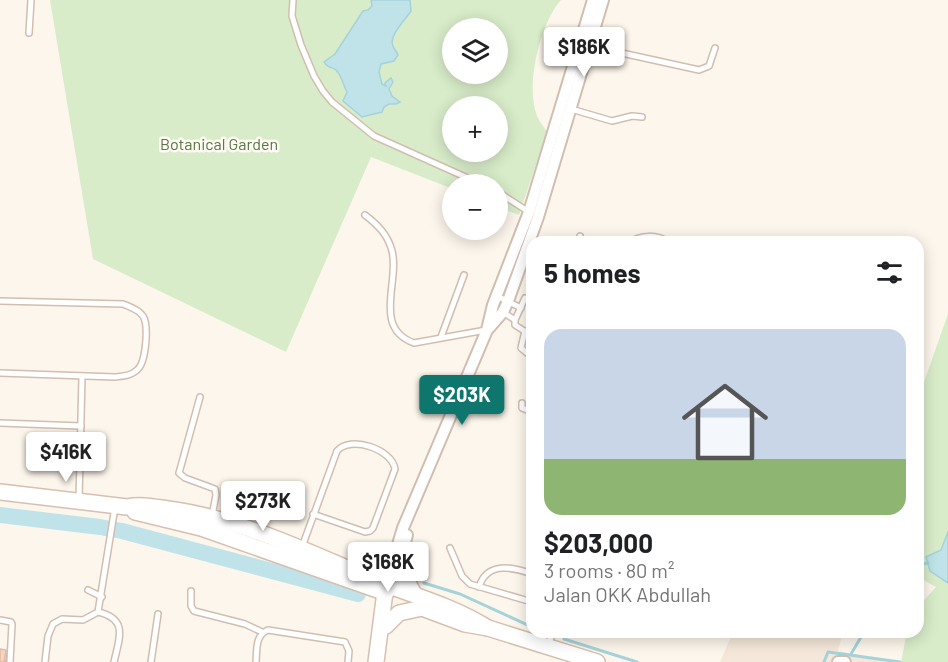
<!DOCTYPE html>
<meta charset="utf-8">
<style>
:root{--surface:#fff;--page:#f2f2f2;--text:#202124;--muted:#757577;--line:#e0e0e0;--accent:#0f766e}
body{margin:0;font-family:Barlow,sans-serif;background:var(--page);color:var(--text);height:100vh;display:flex;flex-direction:column;font-size:22px;white-space:nowrap}
*{box-sizing:border-box;margin:0}
p{font-size:20px;color:var(--muted)}
.icon{flex:none;width:33px;height:33px;fill:none;stroke:currentColor;stroke-width:2;stroke-linecap:round;stroke-linejoin:round}
.map{position:relative;flex:1;overflow:hidden}
.drawer{position:absolute;left:526px;top:236px;width:398px;height:402px;display:flex;flex-direction:column;background:var(--surface);border-radius:18px;box-shadow:0 3px 15px #0003}
.drawer>*{flex:none}
.fabs{position:absolute;left:442px;top:18px;display:grid;gap:12px}
.fabs a{display:grid;place-items:center;width:66px;height:66px;border-radius:50%;background:var(--surface);box-shadow:0 3px 15px #0003;font-size:30px}
.price{position:absolute;translate:-50% -51px;padding:0 14px;border-radius:6px;background:#fff;color:#222;font-size:20px;line-height:39px;filter:drop-shadow(0 2px 3px #0008)}
.price::after{content:'';position:absolute;left:50%;top:36px;width:18px;height:14px;margin-left:-9px;background:inherit;clip-path:polygon(0 0,100% 0,50% 100%)}
.price.on{background:var(--accent);color:#fff}
ul{padding:0;list-style:none}
li{display:grid;align-content:center;gap:12px;height:318px;padding:0 18px}
li+li{border-top:2px solid var(--line)}
li span{display:grid;place-items:center;height:186px;border-radius:18px;color:#555}
li>.icon{margin-inline-start:auto}
span .icon{width:108px;height:108px;fill:#fffc;stroke-width:1}
li b{font-size:26px}
h2{display:flex;justify-content:space-between;align-items:center;height:72px;padding:0 18px;font-size:26px}
.map>svg:first-child{display:block}
.residential{fill:#f5e8da}
.green{fill:#d8ecc9;fill-rule:evenodd}
.water{fill:#bfe3e8;stroke:#a5d3da;stroke-width:1.5}
.lines{fill:none;stroke-linecap:round;stroke-linejoin:round}
.stream{stroke:#a5d3da;stroke-width:3}
.river{stroke:#bfe3e8;stroke-width:16}
.building{fill:#f3d5c3;stroke:#e6bba3;stroke-width:1.5;filter:url(#shadow)}
.lane-casing{stroke:#d1beb0;stroke-width:8}
.street-casing{stroke:#d1beb0;stroke-width:14}
.secondary-casing{stroke:#d6c0b0;stroke-width:18}
.lane{stroke:#fff;stroke-width:5}
.street{stroke:#fff;stroke-width:10}
.secondary{stroke:#fff;stroke-width:15}
.labels{text-anchor:middle;dominant-baseline:central;stroke-width:5;stroke-linejoin:round;paint-order:stroke}
.park-label{font-size:16px;fill:#537a41;stroke:#fffaf3}
</style>
<div class="map">
<svg width="948" height="662" viewBox="0 0 948 662">
<defs>
<filter id="shadow"><feDropShadow dx="2.5" dy="2.5" stdDeviation="1.5" flood-color="#0004"/></filter>
</defs>
<rect width="100%" height="100%" fill="#fdf6ec"/>
<!-- residential -->
<polygon class="residential" points="733,632 843,632 838,651 895,662 720,662"/>
<!-- green -->
<g class="green">
<path d="M50,0H561C540,23 525,86 537,116C539,121 544,127 547,132L519,215L498,207V184H453V189L371,157L286,352L93,259ZM453,28H498V74H453ZM453,106H498V152H453Z"/>
<polygon points="948,314 948,662 901,662 907,632 918,632 918,607 936,587 918,577 918,399"/>
</g>
<!-- water -->
<g class="water">
<path d="M371,0H410L411,11C406,19 388,36 393,46C394,49 397,52 398,55L394,61L381,64L379,72L382,84L386,86L385,83L391,78L393,82L389,89L392,96L400,102L396,104H389L384,107L382,112L362,117L343,101L347,92C343,85 342,76 336,70C331,66 328,69 324,62L335,54L363,11L368,10L372,6Z"/>
<polygon points="948,532 948,583 930,571 926,557 941,550"/>
</g>
<g class="lines">
<!-- stream -->
<g class="stream">
<polyline points="918,565 928,563"/>
<polyline points="424,583 460,594 532,627"/>
<polyline points="564,639 637,662"/>
<polyline points="851,654 864,632"/>
<polyline points="824,662 828,652 900,662"/>
</g>
<!-- river -->
<polyline class="river" points="0,515 100,527 122,531 358,594"/>
</g>
<!-- building -->
<polygon class="building" points="0,649 6,650 4,662 0,662"/>
<g class="lines">
<defs>
<g id="lane">
<polyline points="293,0 292,16 301,45 314,76 323,91 332,102 374,136 481,184"/>
<polyline points="29,33 31,0"/>
<polyline points="590,46 699,70 709,66 715,48"/>
<polyline points="571,109 612,121 632,116 642,117"/>
<polyline points="498,192 529,212"/>
<path d="M365,215C378,225 388,235 392,251C400,281 372,328 414,343L486,330"/>
<polyline points="578,242 580,236"/>
<path d="M630,242C640,235 658,234 667,242"/>
<polyline points="497,296 521,308"/>
<path d="M0,301L123,304C130,307 138,309 143,316C149,326 146,363 137,370C131,376 123,376 115,377L0,373"/>
<polyline points="503,312 515,320 515,325 532,336"/>
<polyline points="515,320 525,298 532,301"/>
<polyline points="525,331 521,348 532,357"/>
<polyline points="441,337 464,275"/>
<polyline points="200,397 179,473 185,478 215,489 216,495 212,516"/>
<polyline points="522,403 522,408 532,412"/>
<polyline points="0,423 81,426"/>
<polyline points="79,499 82,376"/>
<path d="M302,547L337,451C350,435 392,449 395,469L373,528L370,531L365,532L313,514"/>
<polyline points="450,548 462,576 470,584 532,602"/>
<path d="M479,587C487,561 513,567 532,574"/>
<polyline points="88,590 102,597"/>
<polyline points="191,591 191,606 194,611 245,624 262,632"/>
<path d="M98,612C129,619 119,639 114,662"/>
<polyline points="0,620 11,622 12,624 10,662"/>
<polyline points="548,646 553,632"/>
<polyline points="45,662 48,636 53,624 62,619 83,620 98,612 115,507"/>
<polyline points="151,662 158,614"/>
<path d="M256,662C257,650 255,635 268,630L345,642L349,651L348,662"/>
</g>
<g id="street">
<polyline points="489,328 503,312 508,301 538,217 603,0"/>
<polyline points="386,584 403,528 487,330 493,305 529,212 593,0"/>
<polyline points="393,587 407,535"/>
<polyline points="838,662 845,662"/>
</g>
<g id="secondary">
<path d="M0,492L127,507C141,504 154,507 168,509C244,519 316,556 387,585C422,598 456,608 488,628"/>
<polyline points="135,512 201,528 386,593"/>
<polyline points="401,556 406,579 414,594"/>
<polyline points="363,573 381,566 394,554"/>
<polyline points="422,608 465,624 488,628 597,662"/>
<polyline points="386,626 399,613 422,608"/>
<polyline points="376,662 386,584"/>
</g>
</defs>
<!-- lane casing -->
<use href="#lane" class="lane-casing"/>
<!-- street casing -->
<use href="#street" class="street-casing"/>
<!-- secondary casing -->
<use href="#secondary" class="secondary-casing"/>
<!-- lane -->
<use href="#lane" class="lane"/>
<!-- street -->
<use href="#street" class="street"/>
<!-- secondary -->
<use href="#secondary" class="secondary"/>
</g>
<g class="labels">
<!-- park labels -->
<g class="park-label">
<text x="219" y="143">Botanical Garden</text>
</g>
</g>
</svg>
<div class="fabs">
<a><svg class="icon" aria-label="layers" viewBox="0 0 24 24"><path d="M12 4l9 5-9 5-9-5zM3 14l9 5 9-5"/></svg></a>
<a>+</a>
<a>−</a>
</div>
<b class="price" style="left:584px;top:78px">$186K</b>
<b class="price on" style="left:462px;top:426px">$203K</b>
<b class="price" style="left:66px;top:483px">$416K</b>
<b class="price" style="left:263px;top:532px">$273K</b>
<b class="price" style="left:388px;top:593px">$168K</b>
<section class="drawer">
<h2>5 homes<svg class="icon" aria-label="filters" viewBox="0 0 24 24"><path d="M4 7h16M4 17h16"/><circle cx="9" cy="7" r="2"/><circle cx="15" cy="17" r="2"/></svg></h2>
<ul>
<li><span style="background:linear-gradient(#c9d6e8 70%,#8fb573 0)"><svg class="icon" aria-label="home" viewBox="0 0 24 24"><path d="M3 11l9-7 9 7M6 9v11h12V9"/></svg></span><div><b>$203,000</b><p>3 rooms · 80 m²</p><p>Jalan OKK Abdullah</p></div></li>
</ul>
</section>
</div>
